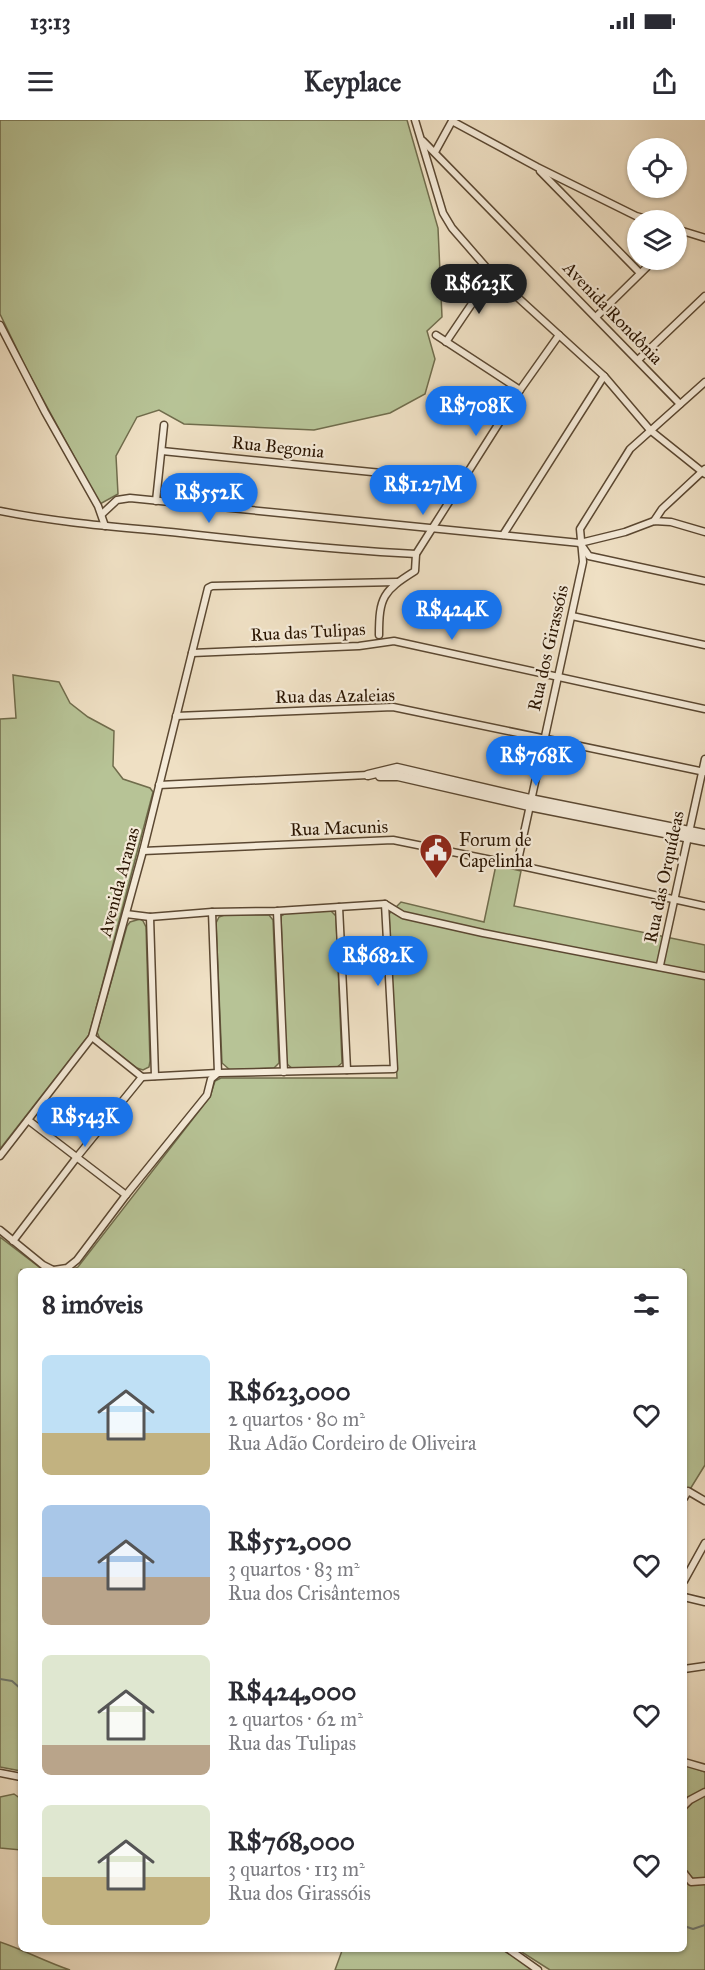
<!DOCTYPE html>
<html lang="pt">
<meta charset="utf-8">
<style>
:root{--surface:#fff;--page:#f2f2f3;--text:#2b2b33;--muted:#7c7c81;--accent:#1a73e8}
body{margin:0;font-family:"IM FELL Great Primer",serif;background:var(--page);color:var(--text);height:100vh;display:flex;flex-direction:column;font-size:22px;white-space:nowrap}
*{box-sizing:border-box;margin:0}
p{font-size:20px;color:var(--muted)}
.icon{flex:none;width:33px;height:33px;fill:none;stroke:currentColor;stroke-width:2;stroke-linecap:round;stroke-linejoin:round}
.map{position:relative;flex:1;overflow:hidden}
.details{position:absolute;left:18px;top:1148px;width:669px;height:684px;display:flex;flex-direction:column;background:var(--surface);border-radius:9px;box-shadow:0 2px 4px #0004}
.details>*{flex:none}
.tools{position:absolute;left:627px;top:18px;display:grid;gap:12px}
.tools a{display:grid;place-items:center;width:60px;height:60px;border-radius:50%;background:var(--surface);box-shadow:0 2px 4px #0004;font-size:30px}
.price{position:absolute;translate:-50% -51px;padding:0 14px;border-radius:21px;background:var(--accent);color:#fff;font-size:20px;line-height:39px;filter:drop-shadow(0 2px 3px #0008)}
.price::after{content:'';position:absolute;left:50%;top:36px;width:18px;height:14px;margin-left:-9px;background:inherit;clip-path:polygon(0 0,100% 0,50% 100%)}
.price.current{background:#222;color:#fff}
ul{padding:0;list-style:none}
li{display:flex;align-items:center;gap:18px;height:150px;padding:0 24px}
li span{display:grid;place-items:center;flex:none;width:168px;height:120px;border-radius:9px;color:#555}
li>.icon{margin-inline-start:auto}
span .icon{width:72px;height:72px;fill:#fffc;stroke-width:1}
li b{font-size:26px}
h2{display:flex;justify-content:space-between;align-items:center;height:72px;padding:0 24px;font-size:26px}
.status{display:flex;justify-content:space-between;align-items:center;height:42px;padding:0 30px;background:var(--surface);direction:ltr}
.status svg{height:16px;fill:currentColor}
header{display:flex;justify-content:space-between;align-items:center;height:78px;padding:0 24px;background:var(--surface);font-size:27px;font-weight:800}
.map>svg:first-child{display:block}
.green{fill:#b7c396;stroke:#706c4c;stroke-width:1.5}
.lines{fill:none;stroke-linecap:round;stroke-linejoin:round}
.stream{stroke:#6e7971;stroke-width:2}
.minor-casing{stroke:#5b4832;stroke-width:9}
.tertiary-casing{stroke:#5b4832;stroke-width:11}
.minor{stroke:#f5ebd9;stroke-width:6}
.tertiary{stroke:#f5ebd9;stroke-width:8}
.labels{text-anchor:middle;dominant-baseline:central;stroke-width:4.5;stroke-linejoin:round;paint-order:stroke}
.street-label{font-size:18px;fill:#2a1502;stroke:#f5ebd9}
.poi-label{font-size:18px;fill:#2a1502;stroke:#f5ebd9;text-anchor:start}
</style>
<div class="status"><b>13:13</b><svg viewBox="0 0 49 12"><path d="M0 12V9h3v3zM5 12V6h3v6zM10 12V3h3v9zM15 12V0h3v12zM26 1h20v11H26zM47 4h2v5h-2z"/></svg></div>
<header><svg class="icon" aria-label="menu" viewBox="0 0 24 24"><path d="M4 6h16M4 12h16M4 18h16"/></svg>Keyplace<svg class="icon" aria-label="share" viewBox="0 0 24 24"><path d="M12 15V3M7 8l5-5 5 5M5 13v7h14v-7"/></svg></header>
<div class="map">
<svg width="705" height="1850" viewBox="0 0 705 1850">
<rect width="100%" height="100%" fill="#efe0c4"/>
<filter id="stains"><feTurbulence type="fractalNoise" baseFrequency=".00333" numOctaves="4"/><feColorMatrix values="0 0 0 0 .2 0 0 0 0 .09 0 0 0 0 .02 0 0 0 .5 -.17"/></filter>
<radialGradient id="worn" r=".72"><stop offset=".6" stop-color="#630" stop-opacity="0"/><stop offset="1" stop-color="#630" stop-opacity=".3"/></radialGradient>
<!-- green -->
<g class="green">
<polygon points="0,0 407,0 438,108 442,197 427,211 435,239 425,274 390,293 314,310 184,304 159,290 137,297 116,336 118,374 100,384 27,250 0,194"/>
<polygon points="13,555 59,562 70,583 88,597 114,611 113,646 123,659 150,668 153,672 89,915 0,1029 0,599 16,598"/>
<polygon points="496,745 521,751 514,786 705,825 705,1345 684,1379 684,1150 71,1150 78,1147 210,977 215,961 221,958 397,958 389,794 401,782 484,802"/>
<polygon points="327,791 331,791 336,796 342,943 336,948 293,949 287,944 286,940 281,796 286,793"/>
<polygon points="227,794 269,795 273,800 279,943 274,948 230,950 222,943 216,803 219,797"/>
<polygon points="140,799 143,801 146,807 150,941 149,947 143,950 137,948 100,919 97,912 127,806 130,802"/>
<polygon points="0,1117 43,1150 21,1150 21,1651 0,1647"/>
<polygon points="684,1633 688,1646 705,1652 705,1850 550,1850 517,1829 684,1828"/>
<polygon points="14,1674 21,1679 21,1730 0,1728 0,1677"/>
<path d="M0,1822C24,1830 46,1842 70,1850H0Z"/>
<polygon points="343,1828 501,1829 536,1850 335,1850"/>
</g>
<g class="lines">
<!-- stream -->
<g class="stream">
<polyline points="0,1559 12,1561 21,1569"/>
<polyline points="684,1806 693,1809 705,1805"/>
</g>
<defs>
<g id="minor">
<polyline points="415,0 443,93 452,108 492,154 604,256 650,310 705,354"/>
<polyline points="423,21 680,284"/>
<polyline points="435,32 452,1 537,47 636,96 650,100"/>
<polyline points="540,51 640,153"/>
<polyline points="676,109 705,118"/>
<polyline points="596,197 654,140"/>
<polyline points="0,205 45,292 98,386 105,406"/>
<polyline points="436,215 520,270"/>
<polyline points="446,222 492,154"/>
<polyline points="638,240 705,176"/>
<polyline points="162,331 462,361"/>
<polyline points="156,381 164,305"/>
<path d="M0,391C60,403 120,407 180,413C259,422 337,430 416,434"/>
<polyline points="102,394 117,380 130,378 580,423 589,436 705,461"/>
<polyline points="654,401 662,389 705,349"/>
<polyline points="503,415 604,256"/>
<polyline points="580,423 625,412 654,401 671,402 705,412"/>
<polyline points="572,496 705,525"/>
<path d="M379,515C379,477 383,471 415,451L416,434L520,270L559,215"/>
<polyline points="192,533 359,526 394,521 705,589"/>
<polyline points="176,596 393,587 705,652"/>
<polyline points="159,665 368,655"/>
<polyline points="143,731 393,720 517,745 705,786"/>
<polyline points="517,745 583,442 580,409 630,329 705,262"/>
<polyline points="339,787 347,950"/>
<polyline points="277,791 284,952"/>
<polyline points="126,794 150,797 212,792 277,791 385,784 403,795 483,813 705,856"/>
<polyline points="150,797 155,956"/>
<polyline points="660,845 705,639"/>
<polyline points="92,917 142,957 218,953 394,949 385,784"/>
<polyline points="28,1000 126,1075"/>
<polyline points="0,1036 92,917 143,731 208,468 212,466 397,462"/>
<polyline points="0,1110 43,1145 53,1150"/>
<polyline points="13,1121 77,1037 142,957"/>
<polyline points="54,1150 67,1148 77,1140 126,1075 207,975 211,959 218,953 212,792"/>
<polyline points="684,1378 688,1371 705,1381"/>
<polyline points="684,1461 705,1423"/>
<polyline points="684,1477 705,1482"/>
<polyline points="684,1549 705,1546"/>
<polyline points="684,1642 705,1648"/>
<polyline points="0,1653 21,1657"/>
<polyline points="684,1686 690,1680 705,1672"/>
<polyline points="684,1753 691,1762 705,1761"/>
<polyline points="507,1828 538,1850"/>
</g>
<g id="tertiary">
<polyline points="368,655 397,648 530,679 705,714"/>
<polyline points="380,656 398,656 529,686 705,721"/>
</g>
</defs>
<!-- minor casing -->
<use href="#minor" class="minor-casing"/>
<!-- tertiary casing -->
<use href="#tertiary" class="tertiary-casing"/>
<!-- minor -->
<use href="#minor" class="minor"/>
<!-- tertiary -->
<use href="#tertiary" class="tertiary"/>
</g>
<!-- icons -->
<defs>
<symbol id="civic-pin" viewBox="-11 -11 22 30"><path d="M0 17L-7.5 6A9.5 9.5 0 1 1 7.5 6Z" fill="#8f2418" stroke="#f5ebd9"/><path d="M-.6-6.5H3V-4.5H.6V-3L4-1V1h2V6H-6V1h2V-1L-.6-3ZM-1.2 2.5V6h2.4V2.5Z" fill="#fff"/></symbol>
</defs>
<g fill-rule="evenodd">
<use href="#civic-pin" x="417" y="711" width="38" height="52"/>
</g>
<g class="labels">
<!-- street labels -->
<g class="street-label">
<text transform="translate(613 193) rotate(46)">Avenida Rondônia</text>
<text transform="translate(278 327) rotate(6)">Rua Begonia</text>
<text transform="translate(308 512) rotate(-3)">Rua das Tulipas</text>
<text transform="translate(548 528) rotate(-77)">Rua dos Girassóis</text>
<text transform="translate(335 576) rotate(-1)">Rua das Azaleias</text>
<text transform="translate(339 708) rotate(-2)">Rua Macunis</text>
<text transform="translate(664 757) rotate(-78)">Rua das Orquídeas</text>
<text transform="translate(119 762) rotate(-75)">Avenida Aranas</text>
</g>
<!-- poi labels -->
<g class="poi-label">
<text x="459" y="720">Forum de<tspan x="459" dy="21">Capelinha</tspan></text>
</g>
</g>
<rect width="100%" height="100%" filter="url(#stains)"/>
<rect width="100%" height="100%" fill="url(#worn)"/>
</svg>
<div class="tools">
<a><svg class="icon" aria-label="locate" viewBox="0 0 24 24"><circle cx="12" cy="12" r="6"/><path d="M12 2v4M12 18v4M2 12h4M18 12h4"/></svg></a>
<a><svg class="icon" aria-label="layers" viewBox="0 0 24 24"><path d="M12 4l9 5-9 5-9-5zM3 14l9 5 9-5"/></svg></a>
</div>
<b class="price current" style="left:479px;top:195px">R$623K</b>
<b class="price" style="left:476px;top:317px">R$708K</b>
<b class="price" style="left:423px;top:396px">R$1.27M</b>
<b class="price" style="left:209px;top:404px">R$552K</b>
<b class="price" style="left:452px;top:521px">R$424K</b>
<b class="price" style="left:536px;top:667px">R$768K</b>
<b class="price" style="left:378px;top:867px">R$682K</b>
<b class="price" style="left:85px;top:1028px">R$543K</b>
<section class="details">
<h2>8 imóveis<svg class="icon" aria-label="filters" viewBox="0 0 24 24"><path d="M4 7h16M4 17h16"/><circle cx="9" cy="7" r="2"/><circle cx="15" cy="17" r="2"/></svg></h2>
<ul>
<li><span style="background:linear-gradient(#bfe0f5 65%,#c2b280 0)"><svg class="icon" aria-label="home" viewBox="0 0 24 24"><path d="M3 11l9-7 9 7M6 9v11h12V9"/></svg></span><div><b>R$623,000</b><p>2 quartos · 80 m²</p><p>Rua Adão Cordeiro de Oliveira</p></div><svg class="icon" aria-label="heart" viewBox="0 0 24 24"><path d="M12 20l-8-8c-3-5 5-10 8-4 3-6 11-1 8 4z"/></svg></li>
<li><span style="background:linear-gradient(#a9c7e8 60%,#b9a48a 0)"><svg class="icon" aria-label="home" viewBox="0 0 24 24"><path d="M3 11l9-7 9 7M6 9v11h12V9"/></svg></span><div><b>R$552,000</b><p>3 quartos · 83 m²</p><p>Rua dos Crisântemos</p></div><svg class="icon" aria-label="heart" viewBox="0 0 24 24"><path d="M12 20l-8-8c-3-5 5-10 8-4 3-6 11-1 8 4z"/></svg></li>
<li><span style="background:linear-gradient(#dfe7d0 75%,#b9a48a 0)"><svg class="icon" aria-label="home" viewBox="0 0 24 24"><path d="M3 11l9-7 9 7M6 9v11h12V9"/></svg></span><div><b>R$424,000</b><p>2 quartos · 62 m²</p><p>Rua das Tulipas</p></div><svg class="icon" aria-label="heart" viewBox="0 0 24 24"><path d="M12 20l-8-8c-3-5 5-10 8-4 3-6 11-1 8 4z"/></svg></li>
<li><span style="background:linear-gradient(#dfe7d0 60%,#c2b280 0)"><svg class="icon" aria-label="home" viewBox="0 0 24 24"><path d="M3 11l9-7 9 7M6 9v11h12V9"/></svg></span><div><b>R$768,000</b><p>3 quartos · 113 m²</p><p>Rua dos Girassóis</p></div><svg class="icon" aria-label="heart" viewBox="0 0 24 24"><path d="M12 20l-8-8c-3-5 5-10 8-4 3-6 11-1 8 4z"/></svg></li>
</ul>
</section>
</div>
